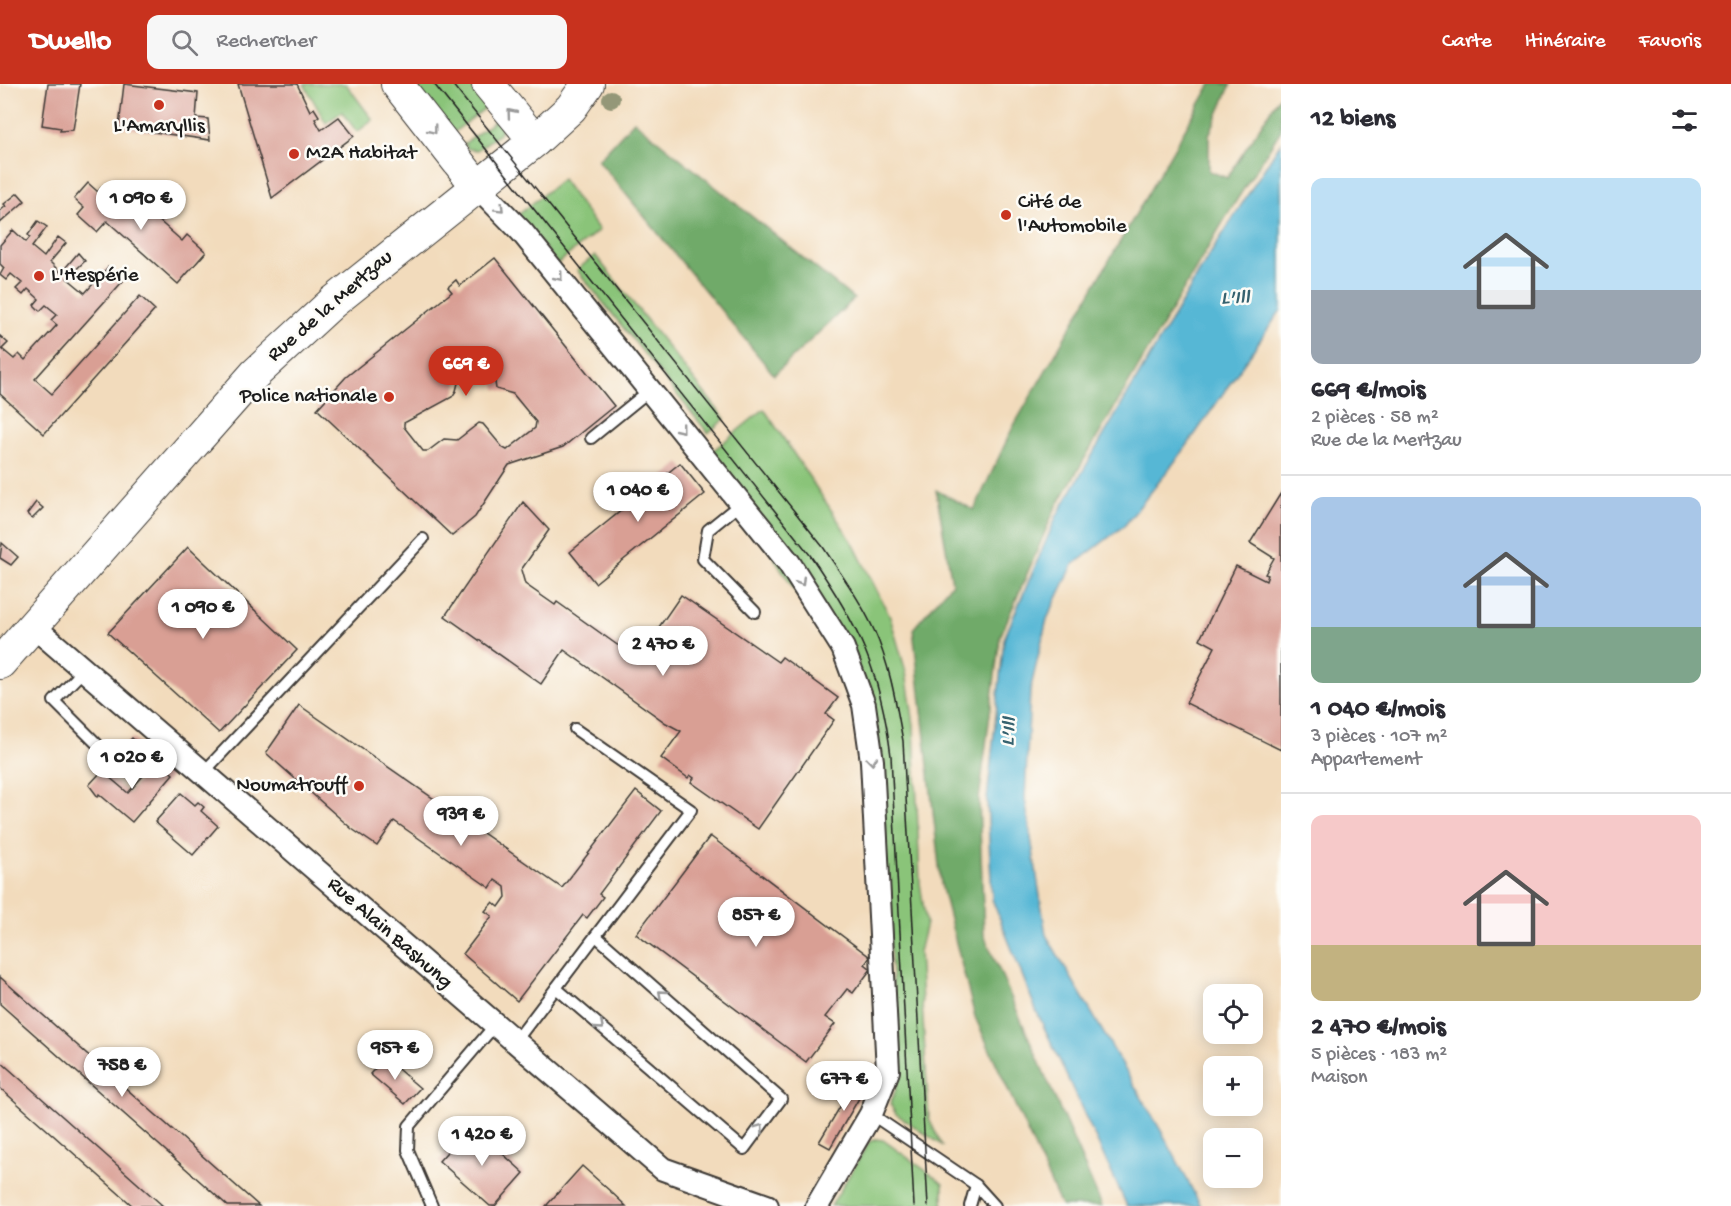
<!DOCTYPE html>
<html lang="fr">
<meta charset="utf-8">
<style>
:root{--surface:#fff;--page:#f7f7f7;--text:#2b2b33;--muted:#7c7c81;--line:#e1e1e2;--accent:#c8321e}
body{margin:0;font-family:"Gochi Hand",sans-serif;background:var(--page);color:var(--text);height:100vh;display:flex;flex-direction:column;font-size:22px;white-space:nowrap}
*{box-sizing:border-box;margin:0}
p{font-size:20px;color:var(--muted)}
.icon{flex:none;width:33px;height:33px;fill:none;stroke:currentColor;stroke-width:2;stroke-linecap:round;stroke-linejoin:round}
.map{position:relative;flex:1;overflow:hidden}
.drawer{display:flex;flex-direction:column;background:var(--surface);width:450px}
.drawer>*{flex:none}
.controls{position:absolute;left:1203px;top:900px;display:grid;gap:12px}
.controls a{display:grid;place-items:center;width:60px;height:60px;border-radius:12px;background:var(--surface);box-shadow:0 3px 15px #0003;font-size:30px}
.price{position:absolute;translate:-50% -51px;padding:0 14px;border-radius:21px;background:#fff;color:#222;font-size:20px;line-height:39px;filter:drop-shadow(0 2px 3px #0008)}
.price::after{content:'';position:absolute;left:50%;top:36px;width:18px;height:14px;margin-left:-9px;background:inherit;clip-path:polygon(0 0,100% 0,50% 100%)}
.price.active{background:var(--accent);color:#fff}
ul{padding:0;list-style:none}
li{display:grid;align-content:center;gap:12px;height:318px;padding:0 30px}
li+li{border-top:2px solid var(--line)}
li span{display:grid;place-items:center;height:186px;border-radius:12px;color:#555}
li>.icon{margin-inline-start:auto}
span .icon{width:108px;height:108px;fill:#fffc;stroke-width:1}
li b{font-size:26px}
h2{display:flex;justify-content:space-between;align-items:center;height:72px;padding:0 30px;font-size:26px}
header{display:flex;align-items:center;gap:36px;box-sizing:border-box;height:84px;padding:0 30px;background:var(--accent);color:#fff}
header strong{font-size:28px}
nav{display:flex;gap:33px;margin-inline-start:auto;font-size:21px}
.search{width:420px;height:54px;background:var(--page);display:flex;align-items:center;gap:15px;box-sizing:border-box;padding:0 21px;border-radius:12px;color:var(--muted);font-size:22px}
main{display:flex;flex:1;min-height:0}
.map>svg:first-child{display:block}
.green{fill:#8ac479;stroke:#53704a;stroke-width:1.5}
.forest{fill:#6faa69;stroke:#466342;stroke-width:1.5}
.water{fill:#56b7d5;stroke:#396a78;stroke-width:1.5}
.building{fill:#d99f94;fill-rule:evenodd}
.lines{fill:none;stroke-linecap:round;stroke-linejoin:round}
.service-casing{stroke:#3c3934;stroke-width:14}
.minor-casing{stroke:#3c3934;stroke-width:26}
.secondary-casing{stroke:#3c3934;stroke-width:34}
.service{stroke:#fff;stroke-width:10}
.minor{stroke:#fff;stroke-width:22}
.secondary{stroke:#fff;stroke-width:32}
.tram{stroke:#1c1c1c;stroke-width:1.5}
.tree{fill:#949778}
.oneway{stroke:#999}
.poi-dot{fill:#c8321e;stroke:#fdfcf7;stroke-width:2}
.labels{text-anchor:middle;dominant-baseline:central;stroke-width:5;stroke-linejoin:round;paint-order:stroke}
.poi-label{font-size:21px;fill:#1c1c1c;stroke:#fdfcf7;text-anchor:start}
.street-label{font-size:21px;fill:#1c1c1c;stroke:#fdfcf7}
.water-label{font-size:22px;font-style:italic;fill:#36626f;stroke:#fdfcf7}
</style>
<header>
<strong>Dwello</strong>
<div class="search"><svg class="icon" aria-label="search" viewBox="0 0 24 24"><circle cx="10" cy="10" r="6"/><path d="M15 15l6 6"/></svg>Rechercher</div>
<nav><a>Carte</a><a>Itinéraire</a><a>Favoris</a></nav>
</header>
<main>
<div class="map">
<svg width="1281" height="1122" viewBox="0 0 1281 1122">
<rect width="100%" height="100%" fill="#fdfcf7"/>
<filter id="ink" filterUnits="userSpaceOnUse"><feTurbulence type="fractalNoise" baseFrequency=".0167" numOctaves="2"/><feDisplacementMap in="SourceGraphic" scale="12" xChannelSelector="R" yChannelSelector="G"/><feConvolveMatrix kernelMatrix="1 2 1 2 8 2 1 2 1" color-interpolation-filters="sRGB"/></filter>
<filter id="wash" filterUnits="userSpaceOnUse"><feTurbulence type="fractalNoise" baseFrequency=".008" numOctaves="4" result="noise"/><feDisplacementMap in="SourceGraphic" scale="24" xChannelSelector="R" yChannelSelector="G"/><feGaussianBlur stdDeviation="1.35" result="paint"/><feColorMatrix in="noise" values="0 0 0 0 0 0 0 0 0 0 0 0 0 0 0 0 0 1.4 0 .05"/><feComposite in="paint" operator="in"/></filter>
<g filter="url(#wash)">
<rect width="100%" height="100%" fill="#f2dbbc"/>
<!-- green -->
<g class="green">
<polygon points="304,0 346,0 373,36 357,48 342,28 326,39"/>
<polygon points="414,0 470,0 488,22 453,49"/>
<polygon points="497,35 502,43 499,50 477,66 468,65 464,60"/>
<polygon points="562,95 599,146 557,180 518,131"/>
<polygon points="595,171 725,335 708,349 577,186"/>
<polygon points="764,325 853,459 890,533 906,588 914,641 920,799 926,839 919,868 929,1035 942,1061 896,1030 890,1020 896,1005 898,985 876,636 709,370"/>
<polygon points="876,1055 883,1056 936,1094 943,1100 943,1122 831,1122 869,1058"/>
</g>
<!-- forest -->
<g class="forest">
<polygon points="1211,0 1231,0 1209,51 1209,87 1227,94 1281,10 1281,46 1226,133 1054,427 1000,553 979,715 984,851 1102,1122 1061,1122 975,933 941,800 913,545 952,499 936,406 974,426 1013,343"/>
<polygon points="634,37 854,215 774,291 598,76"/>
</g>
<!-- water -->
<polygon class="water" points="1281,58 1281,226 1184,366 1125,441 1073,481 1047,535 1030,607 1025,715 1046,851 1163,1050 1201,1122 1127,1122 1036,926 992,815 987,716 1004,555 1057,431 1207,175"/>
<g id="blocks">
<!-- building -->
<g class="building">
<polygon points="48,0 80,0 73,46 60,47 61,44 42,41"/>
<polygon points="124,0 198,9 196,34 208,35 210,56 119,43"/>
<polygon points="238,0 297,0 310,27 314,24 319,32 315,35 321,46 339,33 354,52 272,114"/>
<polygon points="88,99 98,108 101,104 120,122 130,111 182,157 187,151 206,168 178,200 107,137 97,148 78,131 84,124 74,115"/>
<polygon points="18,109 25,117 0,139 0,127 6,122 4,120"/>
<polygon points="38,137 47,143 32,163 44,173 58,153 66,159 50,178 61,189 78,169 85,177 67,194 85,209 108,183 123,197 35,295 52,310 140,212 155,226 44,350 0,310 0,252 8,259 2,265 14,275 19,270 25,276 57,241 51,236 57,230 46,221 40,227 34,221 39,215 28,205 23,211 16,205 22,199 11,190 6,196 0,191 4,184 0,180 0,161 13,146 26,158 30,153 28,151"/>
<path d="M495,174L614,322L563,363L509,381L475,433L452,452L317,325L346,293L452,208L448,203L456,196L460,202ZM482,276L493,284L496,305L513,310L536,338L535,344L507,366L503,364L483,340L479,339L457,356L444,355L428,367H423L404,343V339L452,313L456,307L459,295Z"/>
<polygon points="680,379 705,410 595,499 570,468"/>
<polygon points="1281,409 1281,666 1186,619 1215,563 1200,555 1236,482 1266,497 1268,491 1265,490 1274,474 1250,459"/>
<polygon points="36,418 43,424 32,435 27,430"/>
<polygon points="523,418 549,446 521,486 525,500 555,521 557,518 637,575 681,511 778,578 782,573 838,614 826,630 834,636 758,745 691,698 694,694 690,691 688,694 661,674 681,647 666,639 564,566 541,600 445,532"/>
<polygon points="2,459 18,473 11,481 0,474"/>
<polygon points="188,463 297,566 219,649 108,549"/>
<polygon points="299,621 562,804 636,707 661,727 599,810 603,813 587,834 583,831 517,917 463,870 492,832 485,827 493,818 499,823 506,813 505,803 495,796 490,804 394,737 377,762 352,745 266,669"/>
<polygon points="132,654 140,661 126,677 118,669"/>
<polygon points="157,676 173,690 132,738 99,710 98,713 89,701 102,687 128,709"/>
<polygon points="181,709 195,721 198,718 204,723 201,727 218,742 193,771 155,738"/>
<polygon points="710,752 870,873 865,880 871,885 853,909 847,905 825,933 835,940 806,978 636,850"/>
<polygon points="0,893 259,1122 228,1122 0,920"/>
<polygon points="385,974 420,1004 405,1020 370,990"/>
<polygon points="0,977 163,1122 133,1122 0,1004"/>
<polygon points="859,991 869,997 830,1064 819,1058"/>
<polygon points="471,1041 524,1089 495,1122 490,1122 439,1077"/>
<polygon points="582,1082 610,1107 626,1122 546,1122"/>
</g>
</g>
</g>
<g filter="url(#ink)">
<use href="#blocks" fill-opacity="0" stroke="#3c3934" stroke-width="1.5"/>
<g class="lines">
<defs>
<g id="service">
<polyline points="591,354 650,306"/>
<polyline points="740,420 708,446 703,475 755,528"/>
<polyline points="83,587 54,617 100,663"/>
<polyline points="203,689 423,455"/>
<polyline points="556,904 744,1065 781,1015 596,852"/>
<polyline points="515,958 691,726 575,645"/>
<polyline points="871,1030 976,1101 995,1122"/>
<polyline points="432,1122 408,1066 409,1042 495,941"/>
<polyline points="970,1122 976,1101"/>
</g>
<g id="minor">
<polyline points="477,102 522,148 789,479 843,564 864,621 872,677 888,987 871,1030 817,1122"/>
<polyline points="32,541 663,1085 767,1122"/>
</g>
<g id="secondary">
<polyline points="397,0 477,102"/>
<polyline points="488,0 535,57"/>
<polyline points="0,579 255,290 332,219 535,57 571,24 588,0"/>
</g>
</defs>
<!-- service casing -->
<use href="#service" class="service-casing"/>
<!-- minor casing -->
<use href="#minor" class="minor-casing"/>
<!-- secondary casing -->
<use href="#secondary" class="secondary-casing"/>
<!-- service -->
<use href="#service" class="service"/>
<!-- minor -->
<use href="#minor" class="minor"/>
<!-- secondary -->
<use href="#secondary" class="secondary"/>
<!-- tram -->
<g class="tram">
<path d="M434,0L810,471C859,542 880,585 891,672L914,1122"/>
<path d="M452,0L823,463C841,490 860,516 874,546C890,581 896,619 903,657L928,1122"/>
</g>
</g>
<!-- trees -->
<circle class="tree" cx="611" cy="15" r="9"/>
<!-- one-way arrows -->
<defs><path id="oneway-chevron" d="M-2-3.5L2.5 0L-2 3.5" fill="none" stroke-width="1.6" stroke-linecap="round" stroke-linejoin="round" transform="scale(1.5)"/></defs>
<g class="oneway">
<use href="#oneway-chevron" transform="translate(511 29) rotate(-130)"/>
<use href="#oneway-chevron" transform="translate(433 46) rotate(52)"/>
<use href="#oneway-chevron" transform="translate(500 124) rotate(45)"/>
<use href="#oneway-chevron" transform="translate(559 193) rotate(51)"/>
<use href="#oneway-chevron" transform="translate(681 345) rotate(51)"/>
<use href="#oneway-chevron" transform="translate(801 498) rotate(58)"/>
<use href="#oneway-chevron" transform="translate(872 677) rotate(84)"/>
<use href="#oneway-chevron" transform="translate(662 910) rotate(-139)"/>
<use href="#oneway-chevron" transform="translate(600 942) rotate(41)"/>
<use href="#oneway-chevron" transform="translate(760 1044) rotate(-54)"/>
</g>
</g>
<!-- markers -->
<g class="poi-dot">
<circle cx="159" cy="21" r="6"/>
<circle cx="294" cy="70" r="6"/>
<circle cx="1006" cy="131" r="6"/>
<circle cx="39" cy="192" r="6"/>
<circle cx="389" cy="313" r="6"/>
<circle cx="359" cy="702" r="6"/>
</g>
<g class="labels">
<!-- poi labels -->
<g class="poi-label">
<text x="159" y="43" text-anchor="middle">L'Amaryllis</text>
<text x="306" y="70">M2A Habitat</text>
<text x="1018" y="119">Cité de<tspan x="1018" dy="24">l'Automobile</tspan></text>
<text x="51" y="192">L'Hespérie</text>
<text x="377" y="313" text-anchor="end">Police nationale</text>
<text x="347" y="702" text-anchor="end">Noumatrouff</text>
</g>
<!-- street labels -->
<g class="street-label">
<text transform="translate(331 223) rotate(-41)">Rue de la Mertzau</text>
<text transform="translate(389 850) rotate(41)">Rue Alain Bashung</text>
</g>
<!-- water labels -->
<g class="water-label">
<text x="1235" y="215">L'Ill</text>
<text transform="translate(1010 648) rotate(-84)">L'Ill</text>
</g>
</g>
</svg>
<div class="controls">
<a><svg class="icon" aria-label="locate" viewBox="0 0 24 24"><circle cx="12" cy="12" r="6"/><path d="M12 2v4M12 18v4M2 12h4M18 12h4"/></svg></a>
<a>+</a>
<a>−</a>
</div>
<b class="price" style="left:141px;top:147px">1 090 €</b>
<b class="price active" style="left:466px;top:313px">669 €</b>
<b class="price" style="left:638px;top:439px">1 040 €</b>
<b class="price" style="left:203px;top:556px">1 090 €</b>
<b class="price" style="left:663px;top:593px">2 470 €</b>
<b class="price" style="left:132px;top:706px">1 020 €</b>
<b class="price" style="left:461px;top:763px">939 €</b>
<b class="price" style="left:756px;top:864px">857 €</b>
<b class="price" style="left:395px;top:997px">957 €</b>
<b class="price" style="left:122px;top:1014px">758 €</b>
<b class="price" style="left:844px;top:1028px">677 €</b>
<b class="price" style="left:482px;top:1083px">1 420 €</b>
</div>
<section class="drawer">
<h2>12 biens<svg class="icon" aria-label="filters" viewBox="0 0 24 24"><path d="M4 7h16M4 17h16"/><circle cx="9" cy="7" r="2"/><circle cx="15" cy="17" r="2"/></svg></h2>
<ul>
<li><span style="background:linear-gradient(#bfe0f5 60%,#9aa5b1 0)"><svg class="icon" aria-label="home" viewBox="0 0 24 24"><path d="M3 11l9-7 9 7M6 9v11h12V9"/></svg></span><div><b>669 €/mois</b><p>2 pièces · 58 m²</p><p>Rue de la Mertzau</p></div></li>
<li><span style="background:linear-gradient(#a9c7e8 70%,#7fa58c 0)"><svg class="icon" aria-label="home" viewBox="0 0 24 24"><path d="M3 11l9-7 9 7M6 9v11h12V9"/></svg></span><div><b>1 040 €/mois</b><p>3 pièces · 107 m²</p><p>Appartement</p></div></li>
<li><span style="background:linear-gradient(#f6c9c9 70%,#c2b280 0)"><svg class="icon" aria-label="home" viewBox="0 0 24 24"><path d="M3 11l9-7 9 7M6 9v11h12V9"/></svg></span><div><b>2 470 €/mois</b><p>5 pièces · 183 m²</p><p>Maison</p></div></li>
</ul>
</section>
</main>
